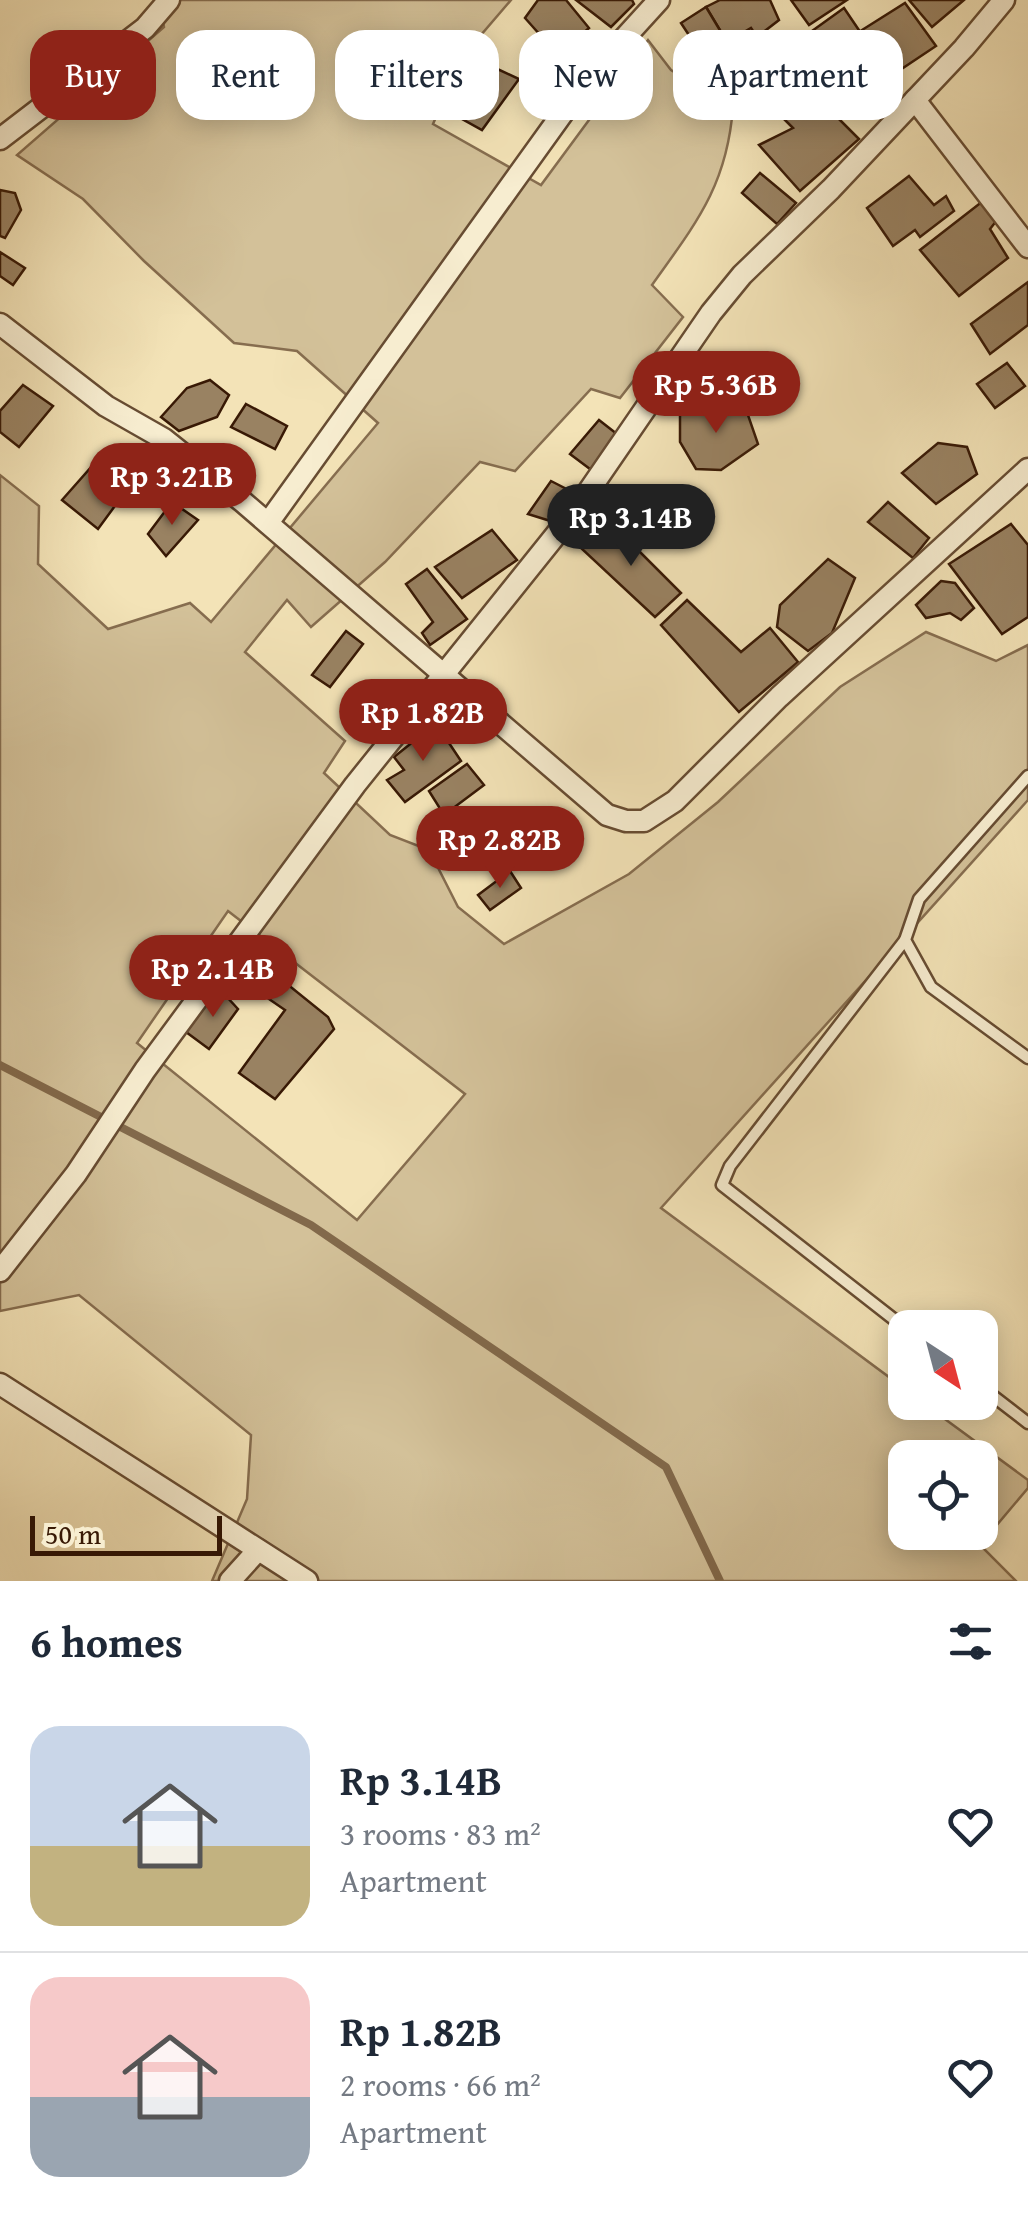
<!DOCTYPE html>
<meta charset="utf-8">
<style>
:root{--surface:#fff;--page:#f2f2f3;--text:#1f2937;--muted:#747a83;--line:#e0e1e3;--accent:#8f2418}
body{margin:0;font-family:"Gentium Book Plus",serif;background:var(--page);color:var(--text);height:100vh;display:flex;flex-direction:column;font-size:38px;white-space:nowrap}
*{box-sizing:border-box;margin:0}
p{font-size:32px;color:var(--muted)}
.icon{flex:none;width:55px;height:55px;fill:none;stroke:currentColor;stroke-width:2;stroke-linecap:round;stroke-linejoin:round}
.map{position:relative;height:1581px;overflow:hidden}
.drawer{display:flex;flex-direction:column;background:var(--surface);flex:1}
.drawer>*{flex:none}
.top-card{position:absolute;left:30px;top:30px;width:970px;height:90px;display:flex;gap:20px}
.needle{width:65px;rotate:144deg}
.buttons{position:absolute;left:888px;top:1310px;display:grid;gap:20px}
.buttons a{display:grid;place-items:center;width:110px;height:110px;border-radius:20px;background:var(--surface);box-shadow:0 5px 25px #0003;font-size:50px}
.scale{position:absolute;left:30px;bottom:25px;width:192px;box-sizing:border-box;padding-left:10px;border:5px solid #381905;border-top:0;font-size:28px;line-height:35px;white-space:nowrap;color:#381905;-webkit-text-stroke:8px #f7edd0;paint-order:stroke}
.price{position:absolute;translate:-50% -85px;padding:0 22px;border-radius:35px;background:var(--accent);color:#fff;font-size:32px;line-height:65px;filter:drop-shadow(0 2px 5px #0008)}
.price::after{content:'';position:absolute;left:50%;top:60px;width:30px;height:22px;margin-left:-15px;background:inherit;clip-path:polygon(0 0,100% 0,50% 100%)}
.price.active{background:#222;color:#fff}
ul{padding:0;list-style:none}
li{display:flex;align-items:center;gap:30px;height:250px;padding:0 30px}
li+li{border-top:2px solid var(--line)}
li span{display:grid;place-items:center;flex:none;width:280px;height:200px;border-radius:30px;color:#555}
li>.icon{margin-inline-start:auto}
span .icon{width:120px;height:120px;fill:#fffc;stroke-width:1}
li b{font-size:42px}
h2{display:flex;justify-content:space-between;align-items:center;height:120px;padding:0 30px;font-size:42px}
.tag{padding:0 35px;border-radius:30px;background:var(--surface);box-shadow:0 5px 25px #0003;font-size:35px;line-height:90px}
.tag.active{background:var(--accent);color:#fff}
.map>svg:first-child{display:block}
.green{fill:#d3c199;stroke:#866d4f;stroke-width:2.5;fill-rule:evenodd}
.lines{fill:none;stroke-linecap:round;stroke-linejoin:round}
.stream{stroke:#82694b;stroke-width:8}
.building{fill:#998262;stroke:#381905;stroke-width:2.5}
.lane-casing{stroke:#674c32;stroke-width:15}
.street-casing{stroke:#674c32;stroke-width:25}
.lane{stroke:#f7edd0;stroke-width:10}
.street{stroke:#f7edd0;stroke-width:20}
</style>
<div class="map">
<svg width="1028" height="1581" viewBox="0 0 1028 1581">
<rect width="100%" height="100%" fill="#f3e3b7"/>
<filter id="stains"><feTurbulence type="fractalNoise" baseFrequency=".002" numOctaves="4"/><feColorMatrix values="0 0 0 0 .2 0 0 0 0 .09 0 0 0 0 .02 0 0 0 .5 -.17"/></filter>
<radialGradient id="worn" r=".72"><stop offset=".6" stop-color="#630" stop-opacity="0"/><stop offset="1" stop-color="#630" stop-opacity=".3"/></radialGradient>
<!-- green -->
<path class="green" d="M159,0H511L463,56L433,124L541,185L648,40L671,70L733,107C727,186 696,223 652,285L683,317L620,398L591,389L515,471L480,462L385,562L311,627L287,600L245,652L345,741L324,773L390,835L429,850L458,907L504,944L629,874L718,802L840,687L926,632L996,661L1028,645V800L661,1208L905,1389V1402L923,1403L1028,1480V1488L980,1545L1016,1581H212L247,1499L251,1435L79,1295L0,1311V475L39,506L38,564L108,629L190,603L211,622L378,423L297,351L234,343L144,261L83,199L17,155L164,27ZM228,911L465,1094L357,1220L137,1043ZM905,1458H980V1532H905Z"/>
<g class="lines">
<!-- stream -->
<polyline class="stream" points="0,1065 311,1225 666,1467 720,1581"/>
</g>
<!-- building -->
<g class="building">
<polygon points="538,0 566,0 589,28 558,55 525,18"/>
<polygon points="576,0 632,0 634,4 611,27"/>
<polygon points="720,0 770,0 779,20 757,37 751,28 727,42 706,7"/>
<polygon points="791,0 847,0 809,25"/>
<polygon points="909,0 964,0 932,27"/>
<polygon points="905,3 936,46 894,74 862,30"/>
<polygon points="706,7 727,42 704,58 681,23"/>
<polygon points="844,8 896,85 875,100 858,91 812,31"/>
<polygon points="491,66 519,79 482,130 455,115"/>
<polygon points="807,87 859,139 800,191 759,145 793,128 778,113"/>
<polygon points="760,173 796,203 777,224 742,193"/>
<polygon points="909,176 934,205 946,196 954,211 920,237 915,230 893,246 867,208"/>
<polygon points="0,190 15,193 21,210 5,238 0,236"/>
<polygon points="983,201 997,220 990,229 1008,258 959,296 920,250"/>
<polygon points="0,252 25,268 13,285 0,276"/>
<polygon points="1028,282 1028,325 990,354 971,324"/>
<polygon points="1007,363 1025,386 995,408 977,384"/>
<polygon points="210,380 229,395 217,417 179,431 161,417 187,388"/>
<polygon points="23,385 53,406 19,447 0,432 0,411"/>
<polygon points="723,401 748,415 758,444 721,470 696,469 680,442 680,415"/>
<polygon points="246,404 287,426 275,449 231,427"/>
<polygon points="599,420 622,438 594,472 570,454"/>
<polygon points="938,443 967,447 977,474 936,504 902,473"/>
<polygon points="101,456 115,472 107,490 120,499 98,529 62,500"/>
<polygon points="551,481 580,496 560,524 528,514"/>
<polygon points="172,502 198,520 166,556 148,534"/>
<polygon points="888,502 929,538 913,558 868,522"/>
<polygon points="608,520 681,593 655,617 582,549"/>
<polygon points="1011,524 1028,545 1028,617 1002,634 949,564"/>
<polygon points="492,530 517,560 462,598 435,567"/>
<polygon points="828,559 855,578 832,633 808,651 777,627 780,605"/>
<polygon points="427,569 467,619 430,645 422,633 433,622 406,584"/>
<polygon points="941,581 955,583 974,608 961,620 950,613 926,618 916,605"/>
<polygon points="687,600 741,652 770,628 798,662 739,712 661,625"/>
<polygon points="346,631 363,644 330,687 312,675"/>
<polygon points="429,729 436,738 443,734 461,761 405,802 387,780 404,770 394,757"/>
<polygon points="467,764 484,785 444,815 429,791"/>
<polygon points="510,871 521,888 490,910 478,895"/>
<polygon points="266,967 328,1017 334,1029 275,1099 239,1073 285,1010 250,986"/>
<polygon points="215,993 225,995 238,1009 209,1049 186,1032"/>
</g>
<g class="lines">
<defs>
<g id="lane">
<polyline points="1028,776 919,899 905,940 931,987 1028,1058"/>
<polyline points="905,940 730,1166 722,1185 905,1328"/>
<polyline points="980,1386 1028,1423"/>
</g>
<g id="street">
<polyline points="915,100 1028,247"/>
<polyline points="0,139 145,28 169,0"/>
<polyline points="0,324 106,406 164,439 243,502 607,815 626,821 644,821 675,801 779,697 1028,469"/>
<polyline points="268,523 588,78 659,0"/>
<polyline points="0,1271 76,1174 145,1070 355,785 575,511 711,313 742,275 831,189 964,48 1004,0"/>
<polyline points="0,1384 307,1581"/>
<polyline points="230,1581 258,1550"/>
</g>
</defs>
<!-- lane casing -->
<use href="#lane" class="lane-casing"/>
<!-- street casing -->
<use href="#street" class="street-casing"/>
<!-- lane -->
<use href="#lane" class="lane"/>
<!-- street -->
<use href="#street" class="street"/>
</g>
<rect width="100%" height="100%" filter="url(#stains)"/>
<rect width="100%" height="100%" fill="url(#worn)"/>
</svg>
<div class="buttons">
<a><svg class="needle" viewBox="-14 -14 28 28"><path d="M0-13l5 13h-10z" fill="#e53935"/><path d="M0 13l5-13h-10z" fill="#747a83"/></svg></a>
<a><svg class="icon" aria-label="locate" viewBox="0 0 24 24"><circle cx="12" cy="12" r="6"/><path d="M12 2v4M12 18v4M2 12h4M18 12h4"/></svg></a>
</div>
<div class="scale">50 m</div>
<b class="price" style="left:716px;top:436px">Rp 5.36B</b>
<b class="price" style="left:172px;top:528px">Rp 3.21B</b>
<b class="price active" style="left:631px;top:569px">Rp 3.14B</b>
<b class="price" style="left:423px;top:764px">Rp 1.82B</b>
<b class="price" style="left:500px;top:891px">Rp 2.82B</b>
<b class="price" style="left:213px;top:1020px">Rp 2.14B</b>
<div class="top-card">
<a class="tag active">Buy</a>
<a class="tag">Rent</a>
<a class="tag">Filters</a>
<a class="tag">New</a>
<a class="tag">Apartment</a>
</div>
</div>
<section class="drawer">
<h2>6 homes<svg class="icon" aria-label="filters" viewBox="0 0 24 24"><path d="M4 7h16M4 17h16"/><circle cx="9" cy="7" r="2"/><circle cx="15" cy="17" r="2"/></svg></h2>
<ul>
<li><span style="background:linear-gradient(#c9d6e8 60%,#c2b280 0)"><svg class="icon" aria-label="home" viewBox="0 0 24 24"><path d="M3 11l9-7 9 7M6 9v11h12V9"/></svg></span><div><b>Rp 3.14B</b><p>3 rooms · 83 m²</p><p>Apartment</p></div><svg class="icon" aria-label="heart" viewBox="0 0 24 24"><path d="M12 20l-8-8c-3-5 5-10 8-4 3-6 11-1 8 4z"/></svg></li>
<li><span style="background:linear-gradient(#f6c9c9 60%,#9aa5b1 0)"><svg class="icon" aria-label="home" viewBox="0 0 24 24"><path d="M3 11l9-7 9 7M6 9v11h12V9"/></svg></span><div><b>Rp 1.82B</b><p>2 rooms · 66 m²</p><p>Apartment</p></div><svg class="icon" aria-label="heart" viewBox="0 0 24 24"><path d="M12 20l-8-8c-3-5 5-10 8-4 3-6 11-1 8 4z"/></svg></li>
</ul>
</section>
